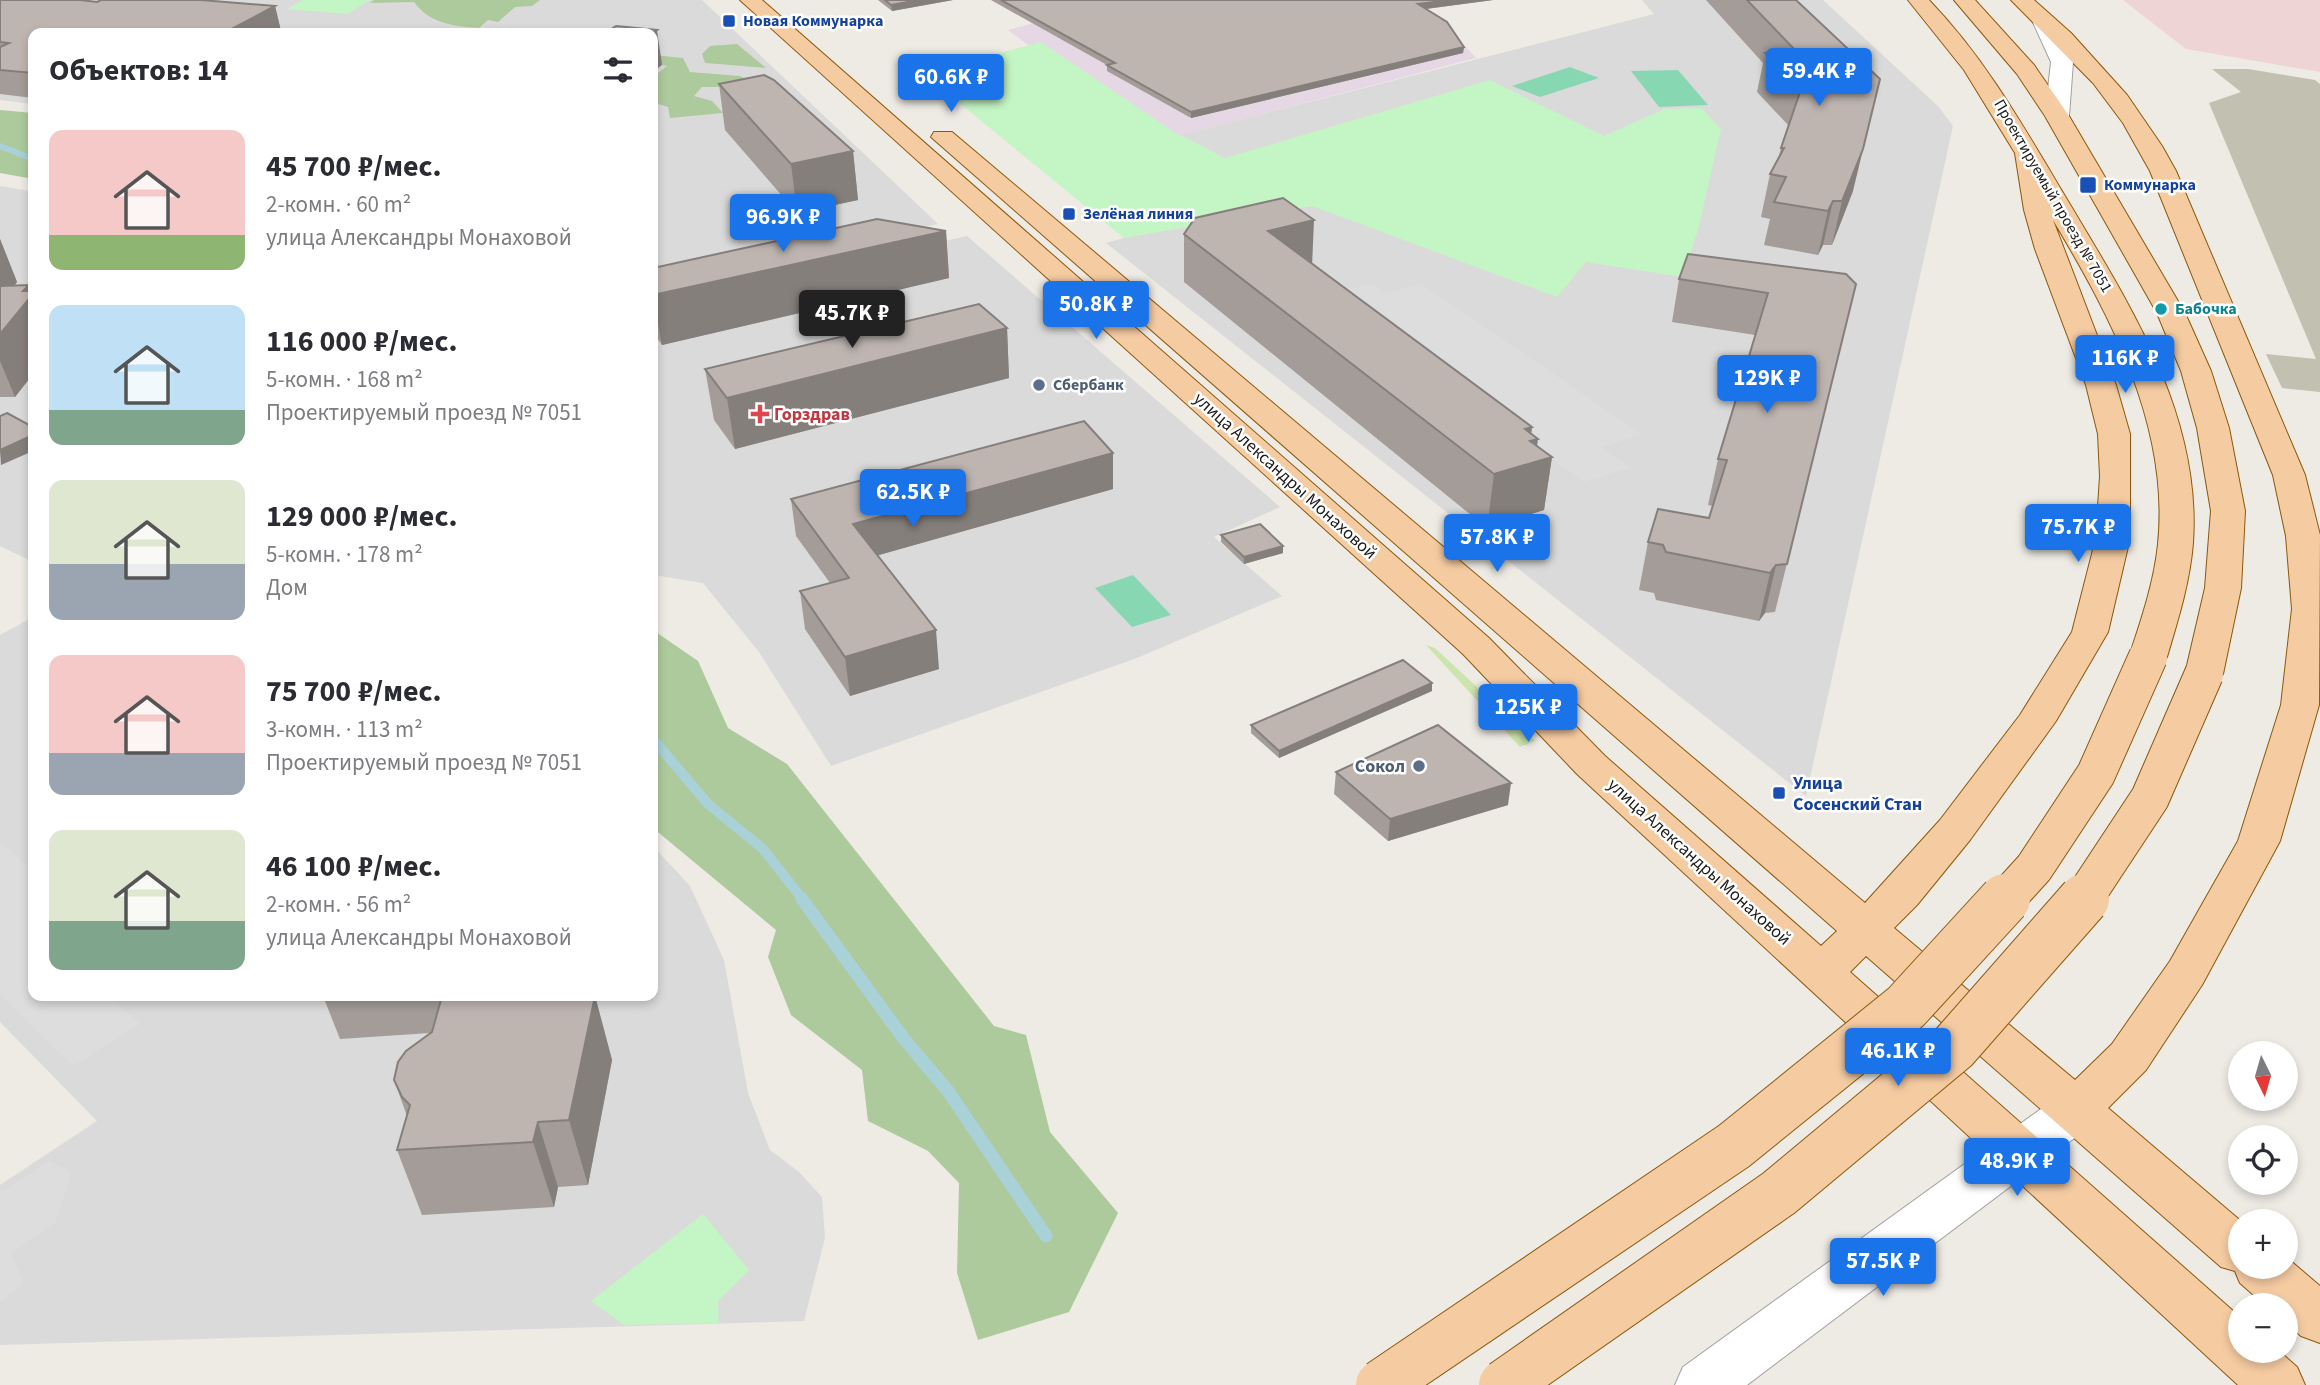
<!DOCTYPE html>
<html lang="ru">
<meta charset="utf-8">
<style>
:root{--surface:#fff;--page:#f2f2f3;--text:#2b2b33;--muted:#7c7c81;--accent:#1a73e8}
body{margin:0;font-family:"Source Sans 3",sans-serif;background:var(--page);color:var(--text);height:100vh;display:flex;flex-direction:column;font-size:26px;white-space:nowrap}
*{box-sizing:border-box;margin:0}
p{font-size:23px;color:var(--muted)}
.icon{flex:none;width:38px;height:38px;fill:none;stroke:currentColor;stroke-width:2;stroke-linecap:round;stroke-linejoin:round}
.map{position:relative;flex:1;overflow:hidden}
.drawer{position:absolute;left:28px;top:28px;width:630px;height:973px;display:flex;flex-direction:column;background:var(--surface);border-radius:14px;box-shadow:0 4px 10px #0003}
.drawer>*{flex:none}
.needle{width:46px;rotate:175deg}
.fabs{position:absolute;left:2228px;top:1041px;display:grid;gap:14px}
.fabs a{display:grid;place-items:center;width:70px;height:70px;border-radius:50%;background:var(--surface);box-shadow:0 4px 10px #0003;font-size:35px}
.price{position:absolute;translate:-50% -60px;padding:0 16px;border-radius:7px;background:var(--accent);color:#fff;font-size:23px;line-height:46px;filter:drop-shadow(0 2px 4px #0008)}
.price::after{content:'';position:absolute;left:50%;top:42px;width:21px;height:16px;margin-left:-10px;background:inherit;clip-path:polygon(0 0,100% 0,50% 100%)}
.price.current{background:#222;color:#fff}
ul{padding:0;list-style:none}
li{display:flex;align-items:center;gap:21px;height:175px;padding:0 21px}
li span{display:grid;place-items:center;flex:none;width:196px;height:140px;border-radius:14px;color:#555}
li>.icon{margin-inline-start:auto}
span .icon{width:84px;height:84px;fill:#fffc;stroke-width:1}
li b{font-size:30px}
h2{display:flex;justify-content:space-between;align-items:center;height:84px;padding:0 21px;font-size:30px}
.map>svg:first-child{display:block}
.residential{fill:#dbdadb}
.commercial{fill:#eed4d5}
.industrial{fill:#e6d7e5}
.construction{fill:#c2c0b0}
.grass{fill:#cce4ae}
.forest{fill:#adca9c}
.park{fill:#c4f5c4}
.pitch{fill:#88d7b3}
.parking{fill:#ddd}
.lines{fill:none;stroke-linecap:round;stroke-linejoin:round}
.stream-far2{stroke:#a8d1d8;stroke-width:6}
.stream-far1{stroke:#a8d1d8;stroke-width:10}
.stream{stroke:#a8d1d8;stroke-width:13}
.minor-casing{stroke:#a1a1a1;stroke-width:2}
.major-casing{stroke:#8c580b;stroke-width:2}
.minor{fill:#fff;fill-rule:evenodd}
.major{fill:#f5cba2;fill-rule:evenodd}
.major-bridge-far1-casing{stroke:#8c580b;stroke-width:40;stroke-linecap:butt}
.major-bridge-casing{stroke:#8c580b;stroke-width:52;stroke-linecap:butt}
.major-bridge-far1{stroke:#f5cba2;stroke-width:38}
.major-bridge{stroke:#f5cba2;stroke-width:50}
.wall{fill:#a39c98}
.shaded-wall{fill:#857f7c}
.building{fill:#beb5b1;stroke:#857f7c;stroke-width:2}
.transit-dot{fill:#1a4fb4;stroke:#fff;stroke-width:2.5}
.culture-dot{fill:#0f9aa8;stroke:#fff;stroke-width:2.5}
.service-dot{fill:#5c6f8a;stroke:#fff;stroke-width:2.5}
.health-dot{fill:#e0444e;stroke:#fff;stroke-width:2.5}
.labels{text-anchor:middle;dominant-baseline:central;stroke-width:5;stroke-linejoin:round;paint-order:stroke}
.far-transit-label{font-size:16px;font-weight:bold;fill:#164399;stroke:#fff;text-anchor:start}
.far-street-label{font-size:16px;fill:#1d1d1d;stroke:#fff}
.far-culture-label{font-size:16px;font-weight:bold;fill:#0d838f;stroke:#fff;text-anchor:start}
.far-service-label{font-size:16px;font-weight:bold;fill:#4e5e75;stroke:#fff;text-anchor:start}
.health-label{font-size:18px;font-weight:bold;fill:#be3a42;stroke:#fff;text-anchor:start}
.street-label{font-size:18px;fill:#1d1d1d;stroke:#fff}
.service-label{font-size:18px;font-weight:bold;fill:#4e5e75;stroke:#fff;text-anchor:end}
.transit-label{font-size:18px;font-weight:bold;fill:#164399;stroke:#fff;text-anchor:start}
</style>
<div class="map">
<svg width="2320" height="1385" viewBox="0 0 2320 1385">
<rect width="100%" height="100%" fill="#eeeae4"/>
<!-- residential -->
<g class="residential">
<polygon points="0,0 702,0 938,224 653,284 653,33 33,33 33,104 0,100"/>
<polygon points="1642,0 1823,0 1938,106 1953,126 1806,796 1106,243 1230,208 1152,142 1654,14"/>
<polygon points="0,186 30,191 33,195 33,562 0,546"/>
<polygon points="967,236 1280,507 1214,537 1282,596 1137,658 831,766 759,652 703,583 653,575 653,306"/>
<polygon points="33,617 33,996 653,996 653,846 690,886 724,960 748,1093 770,1150 799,1172 822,1197 825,1238 804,1321 0,1345 0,1185 97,1121 0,1022 0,635"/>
</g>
<!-- commercial -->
<polygon class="commercial" points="2123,0 2320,0 2320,72 2186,49"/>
<!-- industrial -->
<polygon class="industrial" points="1486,0 1415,11 1465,46 1476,58 1156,142 1008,30 1052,18"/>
<!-- construction -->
<polygon class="construction" points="2212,69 2248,69 2315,80 2320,84 2320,392 2282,388 2266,354 2316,359 2209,103 2241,92"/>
<!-- grass -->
<polygon class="grass" points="1426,645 1435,648 1535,741 1520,747"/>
<!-- forest -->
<g class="forest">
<path d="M374,0H540L532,6L515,7L498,22L488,20L479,28C454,26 430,24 414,2L370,3Z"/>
<polygon points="737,44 766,68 705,63 702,54 710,46"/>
<polygon points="653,55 683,58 690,72 740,76 764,89 736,94 719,87 702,87 694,96 712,101 723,113 670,118 668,107 655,103 653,117 653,77 667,66 653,63"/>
<polygon points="0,110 33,113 33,179 0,173"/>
<polygon points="653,630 698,661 728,728 787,764 994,1026 1026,1035 1050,1132 1118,1213 1069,1312 978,1340 957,1273 959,1183 928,1151 868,1121 862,1070 791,1015 768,957 776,930 653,828"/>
</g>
<!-- park -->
<g class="park">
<polygon points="303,0 370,0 347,14 287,9"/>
<polygon points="1041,42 1174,132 1225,158 1490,80 1604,136 1664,109 1701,108 1721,129 1698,230 1683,277 1586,262 1557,297 1312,206 1124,238 930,79 951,66"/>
<polygon points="703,1214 749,1270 718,1301 719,1323 624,1325 591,1301"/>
</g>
<!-- pitch -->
<g class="pitch">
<polygon points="1570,67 1599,78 1540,97 1512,86"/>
<polygon points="1678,70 1708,105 1659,107 1631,71"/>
<polygon points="1133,575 1171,615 1132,627 1095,588"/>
</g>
<!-- parking -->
<g class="parking">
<polygon points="1371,284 1385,293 1421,284 1642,434 1601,447 1630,468 1584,482 1330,295"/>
<polygon points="0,842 33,871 33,996 122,996 115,1001 140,1024 73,1066 0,994"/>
<polygon points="50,1161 71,1173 56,1222 11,1253 24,1284 0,1302 0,1193"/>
</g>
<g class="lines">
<!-- stream-far2 -->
<polyline class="stream-far2" points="0,146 33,159"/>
<!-- stream-far1 -->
<polyline class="stream-far1" points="653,739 708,804 763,849 804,901"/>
<!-- stream -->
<polyline class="stream" points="802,899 904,1039 948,1091 1046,1236"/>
<defs>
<g id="minor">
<polygon points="2042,12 2053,18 2073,62 2069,116 2065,121 2049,121 2045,116 2051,62 2031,18"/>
<polygon points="2076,1091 2093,1096 2101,1110 2093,1124 1747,1385 1675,1385 1683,1367 2059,1096"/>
</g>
<g id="major">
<path d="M740,0H762L1489,638L1605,756L1821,946L1837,931L931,137L934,132H952L1865,903L1940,820L2020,715L2072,632L2096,538L2100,476L2098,434L2086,385L2035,249L2024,210L2015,153L1964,70L1908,0H1929C1984,57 2022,124 2062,191C2126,299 2202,412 2193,543C2190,582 2178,620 2167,657L2161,665L2148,668L2135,665L2129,657C2141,620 2154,583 2158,544C2170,427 2111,317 2053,220L2116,385L2130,434V538L2108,632L2056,721L1970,840L1917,905L1894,928L2075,1080L2112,1044L2170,961L2238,841L2281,705L2292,609L2286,536L2273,475L2150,171L2123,123L2093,83L2011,0H2034L2071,33L2127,95L2162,146L2176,171L2305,475L2320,535L2319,705L2280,841L2202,985L2146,1070L2108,1108L2242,1222H2240V1267H2286V1257L2320,1286V1343L2301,1336L2286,1323V1306H2266L2240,1283L2235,1271L2221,1267L1866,956L1850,972L2240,1317V1351H2279L2297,1367L2305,1385H2238L1577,774L1463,654Z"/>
<polygon points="1954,0 1975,0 2034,65 2069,116 2185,313 2211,371 2229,428 2245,511 2241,588 2223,674 2217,682 2204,686 2191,682 2185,674 2205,588 2211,511 2197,428 2181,371 2157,313 2045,116 2017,74"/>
</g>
</defs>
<!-- minor casing -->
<use href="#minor" class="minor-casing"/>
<!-- major casing -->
<use href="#major" class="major-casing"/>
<!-- minor -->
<use href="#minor" class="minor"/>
<!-- major -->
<use href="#major" class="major"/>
<defs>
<g id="major-bridge-far1">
<polyline points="2004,901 2034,868 2096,774 2148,657"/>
<polyline points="2082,901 2150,798 2204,674"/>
</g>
<g id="major-bridge">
<polyline points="1381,1385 1734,1146 1906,1007 2005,899"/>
<polyline points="1504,1385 1779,1193 1954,1047 2084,899"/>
</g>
</defs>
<!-- major-bridge-far1 casing -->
<use href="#major-bridge-far1" class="major-bridge-far1-casing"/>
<!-- major-bridge casing -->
<use href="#major-bridge" class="major-bridge-casing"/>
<!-- major-bridge-far1 -->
<use href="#major-bridge-far1" class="major-bridge-far1"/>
<!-- major-bridge -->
<use href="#major-bridge" class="major-bridge"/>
</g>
<!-- wall -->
<g class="wall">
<polygon points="0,0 275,6 281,31 277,33 33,33 33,98 0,94"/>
<polygon points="878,0 953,0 892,11"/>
<polygon points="991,0 1493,0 1426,9 1464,47 1463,53 1191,118 1107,71 1107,65"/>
<polygon points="1706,0 1796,0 1853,191 1832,245 1823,245 1818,255 1764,245 1770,219 1761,217 1770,174 1778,159 1781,148 1788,125 1757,92 1763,63"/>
<polygon points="719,84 853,151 858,200 797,213 725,130"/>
<polygon points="946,231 949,278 662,345 653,332 653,268"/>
<polygon points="1184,234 1312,264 1532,427 1531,434 1537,446 1552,457 1544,510 1487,528 1184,282"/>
<polygon points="0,239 17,282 15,285 33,291 33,374 15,397 0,397"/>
<polygon points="1679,279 1856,284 1775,612 1765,613 1759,621 1656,600 1654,593 1639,590 1648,542 1709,518 1713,506 1708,505 1718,459 1755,335 1672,322"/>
<polygon points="1007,328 1009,378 735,449 714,420 705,369"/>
<polygon points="1113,453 1113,489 878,555 939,669 850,696 805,629 800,591 830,583 796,536 791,499"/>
<polygon points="1221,535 1283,553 1244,564 1221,542"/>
<polygon points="1432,691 1279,758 1251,733 1251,725"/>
<polygon points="1336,772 1508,805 1388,841 1334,794"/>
<polygon points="323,996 595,996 612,1060 588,1185 558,1187 554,1207 422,1215 397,1150 407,1116 394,1080 430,1033 340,1039"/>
</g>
<!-- shaded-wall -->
<g class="shaded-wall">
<polygon points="919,0 953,0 892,11 891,5"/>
<polygon points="1452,0 1493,0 1417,10 1418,4"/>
<polygon points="275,6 281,31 277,33 224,33"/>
<polygon points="657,30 662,65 653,72 653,33 652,33"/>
<polygon points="1464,47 1463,53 1191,118 1191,112"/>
<polygon points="1880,79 1853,191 1832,245 1842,201"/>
<polygon points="853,151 858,200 797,213 791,164"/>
<polygon points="1833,201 1823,245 1818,255 1828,211"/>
<polygon points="1314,220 1312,267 1268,231"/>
<polygon points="946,231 949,278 662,345 653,295"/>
<polygon points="0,239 17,282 0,302"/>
<polygon points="29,285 33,294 33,374 15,397 0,361 0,334 23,291"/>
<polygon points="1007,328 1009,378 735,449 727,398"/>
<polygon points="1532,427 1527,464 1530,441 1538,439 1535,462 1552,457 1544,510 1487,528 1494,474 1525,429"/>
<polygon points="33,435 33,451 1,465 0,450"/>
<polygon points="1113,453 1113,489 858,561 853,524"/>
<polygon points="1283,546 1283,553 1244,564 1244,557"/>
<polygon points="1776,565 1765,613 1759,621 1770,573"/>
<polygon points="936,630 939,669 850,696 845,657"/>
<polygon points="1432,683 1432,691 1279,758 1279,751"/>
<polygon points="1511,783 1508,805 1388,841 1390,819"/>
<polygon points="595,996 612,1060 588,1185 569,1120"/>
<polygon points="538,1122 558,1187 554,1207 533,1142"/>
</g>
<!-- building -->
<g class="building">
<polygon points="0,0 80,0 97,2 101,0 201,0 275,6 224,33 33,33 33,73 0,70 0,47 9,43 0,42"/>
<polygon points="885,0 919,0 891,5"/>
<polygon points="1001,0 1452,0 1418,4 1447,22 1464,47 1191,112 1107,65 1115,63"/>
<polygon points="1747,0 1796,0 1880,79 1863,149 1842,201 1833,201 1828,211 1774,202 1786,177 1770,174 1784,148 1781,148 1801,89 1765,53 1797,52"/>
<polygon points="616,26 657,30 652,33 605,33"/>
<polygon points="764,75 774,80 853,151 791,164 719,84"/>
<polygon points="1283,198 1314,220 1268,231 1532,427 1525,429 1538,439 1530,441 1552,457 1494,474 1184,234 1195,218"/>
<polygon points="877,219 946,231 653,295 653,268"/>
<polygon points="1688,254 1846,274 1856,284 1787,564 1776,565 1770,573 1666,552 1663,545 1648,542 1658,509 1709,518 1727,460 1718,459 1768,293 1679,279"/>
<polygon points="29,285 23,291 33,291 33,294 0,334 0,286"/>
<polygon points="979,304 1007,328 727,398 705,369"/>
<polygon points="7,413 33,427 33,435 0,450 0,416"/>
<polygon points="1084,421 1113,453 853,524 936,630 845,657 800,591 849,578 791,499"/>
<polygon points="1260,524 1283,546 1244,557 1221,535"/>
<polygon points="1403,660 1432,683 1279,751 1251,725"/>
<polygon points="1438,725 1511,783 1390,819 1336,772"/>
<polygon points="442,996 595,996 569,1120 538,1122 533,1142 397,1150 410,1105 402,1097 394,1080 398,1062 406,1051 432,1032"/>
</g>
<!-- markers -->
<g class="transit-dot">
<rect x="722" y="14" width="14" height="14" rx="3.5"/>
<rect x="2079" y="176" width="18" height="18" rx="3.5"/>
<rect x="1062" y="207" width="14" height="14" rx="3.5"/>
<rect x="1772" y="786" width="14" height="14" rx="3.5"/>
</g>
<circle class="culture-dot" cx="2161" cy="309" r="7"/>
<g class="service-dot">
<circle cx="1039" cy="385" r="7"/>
<circle cx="1419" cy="766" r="7"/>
</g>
<path class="health-dot" d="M756.5 403.5h7v7h7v7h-7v7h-7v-7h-7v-7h7z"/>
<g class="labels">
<!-- far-transit labels -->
<g class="far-transit-label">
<text x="743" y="21">Новая Коммунарка</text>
<text x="2104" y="185">Коммунарка</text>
<text x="1083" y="214">Зелёная линия</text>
</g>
<!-- far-street labels -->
<g class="far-street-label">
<text transform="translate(2053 196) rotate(60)">Проектируемый проезд № 7051</text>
</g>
<!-- far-culture labels -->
<g class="far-culture-label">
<text x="2175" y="309">Бабочка</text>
</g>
<!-- far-service labels -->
<g class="far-service-label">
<text x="1053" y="385">Сбербанк</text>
</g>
<!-- health labels -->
<g class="health-label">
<text x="774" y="414">Горздрав</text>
</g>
<!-- street labels -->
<g class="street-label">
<text transform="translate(1285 476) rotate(42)">улица Александры Монаховой</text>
<text transform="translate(1699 862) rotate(42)">улица Александры Монаховой</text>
</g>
<!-- service labels -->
<g class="service-label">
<text x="1405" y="766">Сокол</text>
</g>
<!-- transit labels -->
<g class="transit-label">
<text x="1793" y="783">Улица<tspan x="1793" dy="21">Сосенский Стан</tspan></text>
</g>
</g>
</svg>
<div class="fabs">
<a><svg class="needle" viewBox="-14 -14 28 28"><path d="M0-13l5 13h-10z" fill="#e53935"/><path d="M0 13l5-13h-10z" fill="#7c7c81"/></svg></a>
<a><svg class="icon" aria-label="locate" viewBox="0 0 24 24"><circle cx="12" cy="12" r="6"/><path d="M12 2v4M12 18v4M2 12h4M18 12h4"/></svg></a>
<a>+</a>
<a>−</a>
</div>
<b class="price" style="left:1819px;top:108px">59.4K ₽</b>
<b class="price" style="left:951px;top:114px">60.6K ₽</b>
<b class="price" style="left:783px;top:254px">96.9K ₽</b>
<b class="price" style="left:1096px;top:341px">50.8K ₽</b>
<b class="price current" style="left:852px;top:350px">45.7K ₽</b>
<b class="price" style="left:2125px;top:395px">116K ₽</b>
<b class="price" style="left:1767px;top:415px">129K ₽</b>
<b class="price" style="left:913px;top:529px">62.5K ₽</b>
<b class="price" style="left:2078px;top:564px">75.7K ₽</b>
<b class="price" style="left:1497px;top:574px">57.8K ₽</b>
<b class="price" style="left:1528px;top:744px">125K ₽</b>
<b class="price" style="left:1898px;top:1088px">46.1K ₽</b>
<b class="price" style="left:2017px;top:1198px">48.9K ₽</b>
<b class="price" style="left:1883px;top:1298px">57.5K ₽</b>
<section class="drawer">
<h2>Объектов: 14<svg class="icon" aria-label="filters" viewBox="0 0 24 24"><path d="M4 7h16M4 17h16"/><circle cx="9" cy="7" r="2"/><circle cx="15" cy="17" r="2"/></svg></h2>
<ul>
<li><span style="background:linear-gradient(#f6c9c9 75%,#8fb573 0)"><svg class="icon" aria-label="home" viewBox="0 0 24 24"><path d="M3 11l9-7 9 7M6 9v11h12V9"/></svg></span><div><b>45 700 ₽/мес.</b><p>2-комн. · 60 m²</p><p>улица Александры Монаховой</p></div></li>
<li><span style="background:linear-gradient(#bfe0f5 75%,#7fa58c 0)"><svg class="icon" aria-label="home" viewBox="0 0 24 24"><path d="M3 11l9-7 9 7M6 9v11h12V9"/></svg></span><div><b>116 000 ₽/мес.</b><p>5-комн. · 168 m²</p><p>Проектируемый проезд № 7051</p></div></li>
<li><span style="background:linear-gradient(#dfe7d0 60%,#9aa5b1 0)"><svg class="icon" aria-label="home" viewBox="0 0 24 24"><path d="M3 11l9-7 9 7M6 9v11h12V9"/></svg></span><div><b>129 000 ₽/мес.</b><p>5-комн. · 178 m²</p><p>Дом</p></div></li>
<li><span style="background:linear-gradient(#f6c9c9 70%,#9aa5b1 0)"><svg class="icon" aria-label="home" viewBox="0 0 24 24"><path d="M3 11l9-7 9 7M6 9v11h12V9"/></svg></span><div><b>75 700 ₽/мес.</b><p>3-комн. · 113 m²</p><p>Проектируемый проезд № 7051</p></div></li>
<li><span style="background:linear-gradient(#dfe7d0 65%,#7fa58c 0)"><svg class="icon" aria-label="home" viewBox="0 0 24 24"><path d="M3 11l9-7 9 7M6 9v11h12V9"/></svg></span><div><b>46 100 ₽/мес.</b><p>2-комн. · 56 m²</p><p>улица Александры Монаховой</p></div></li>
</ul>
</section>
</div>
